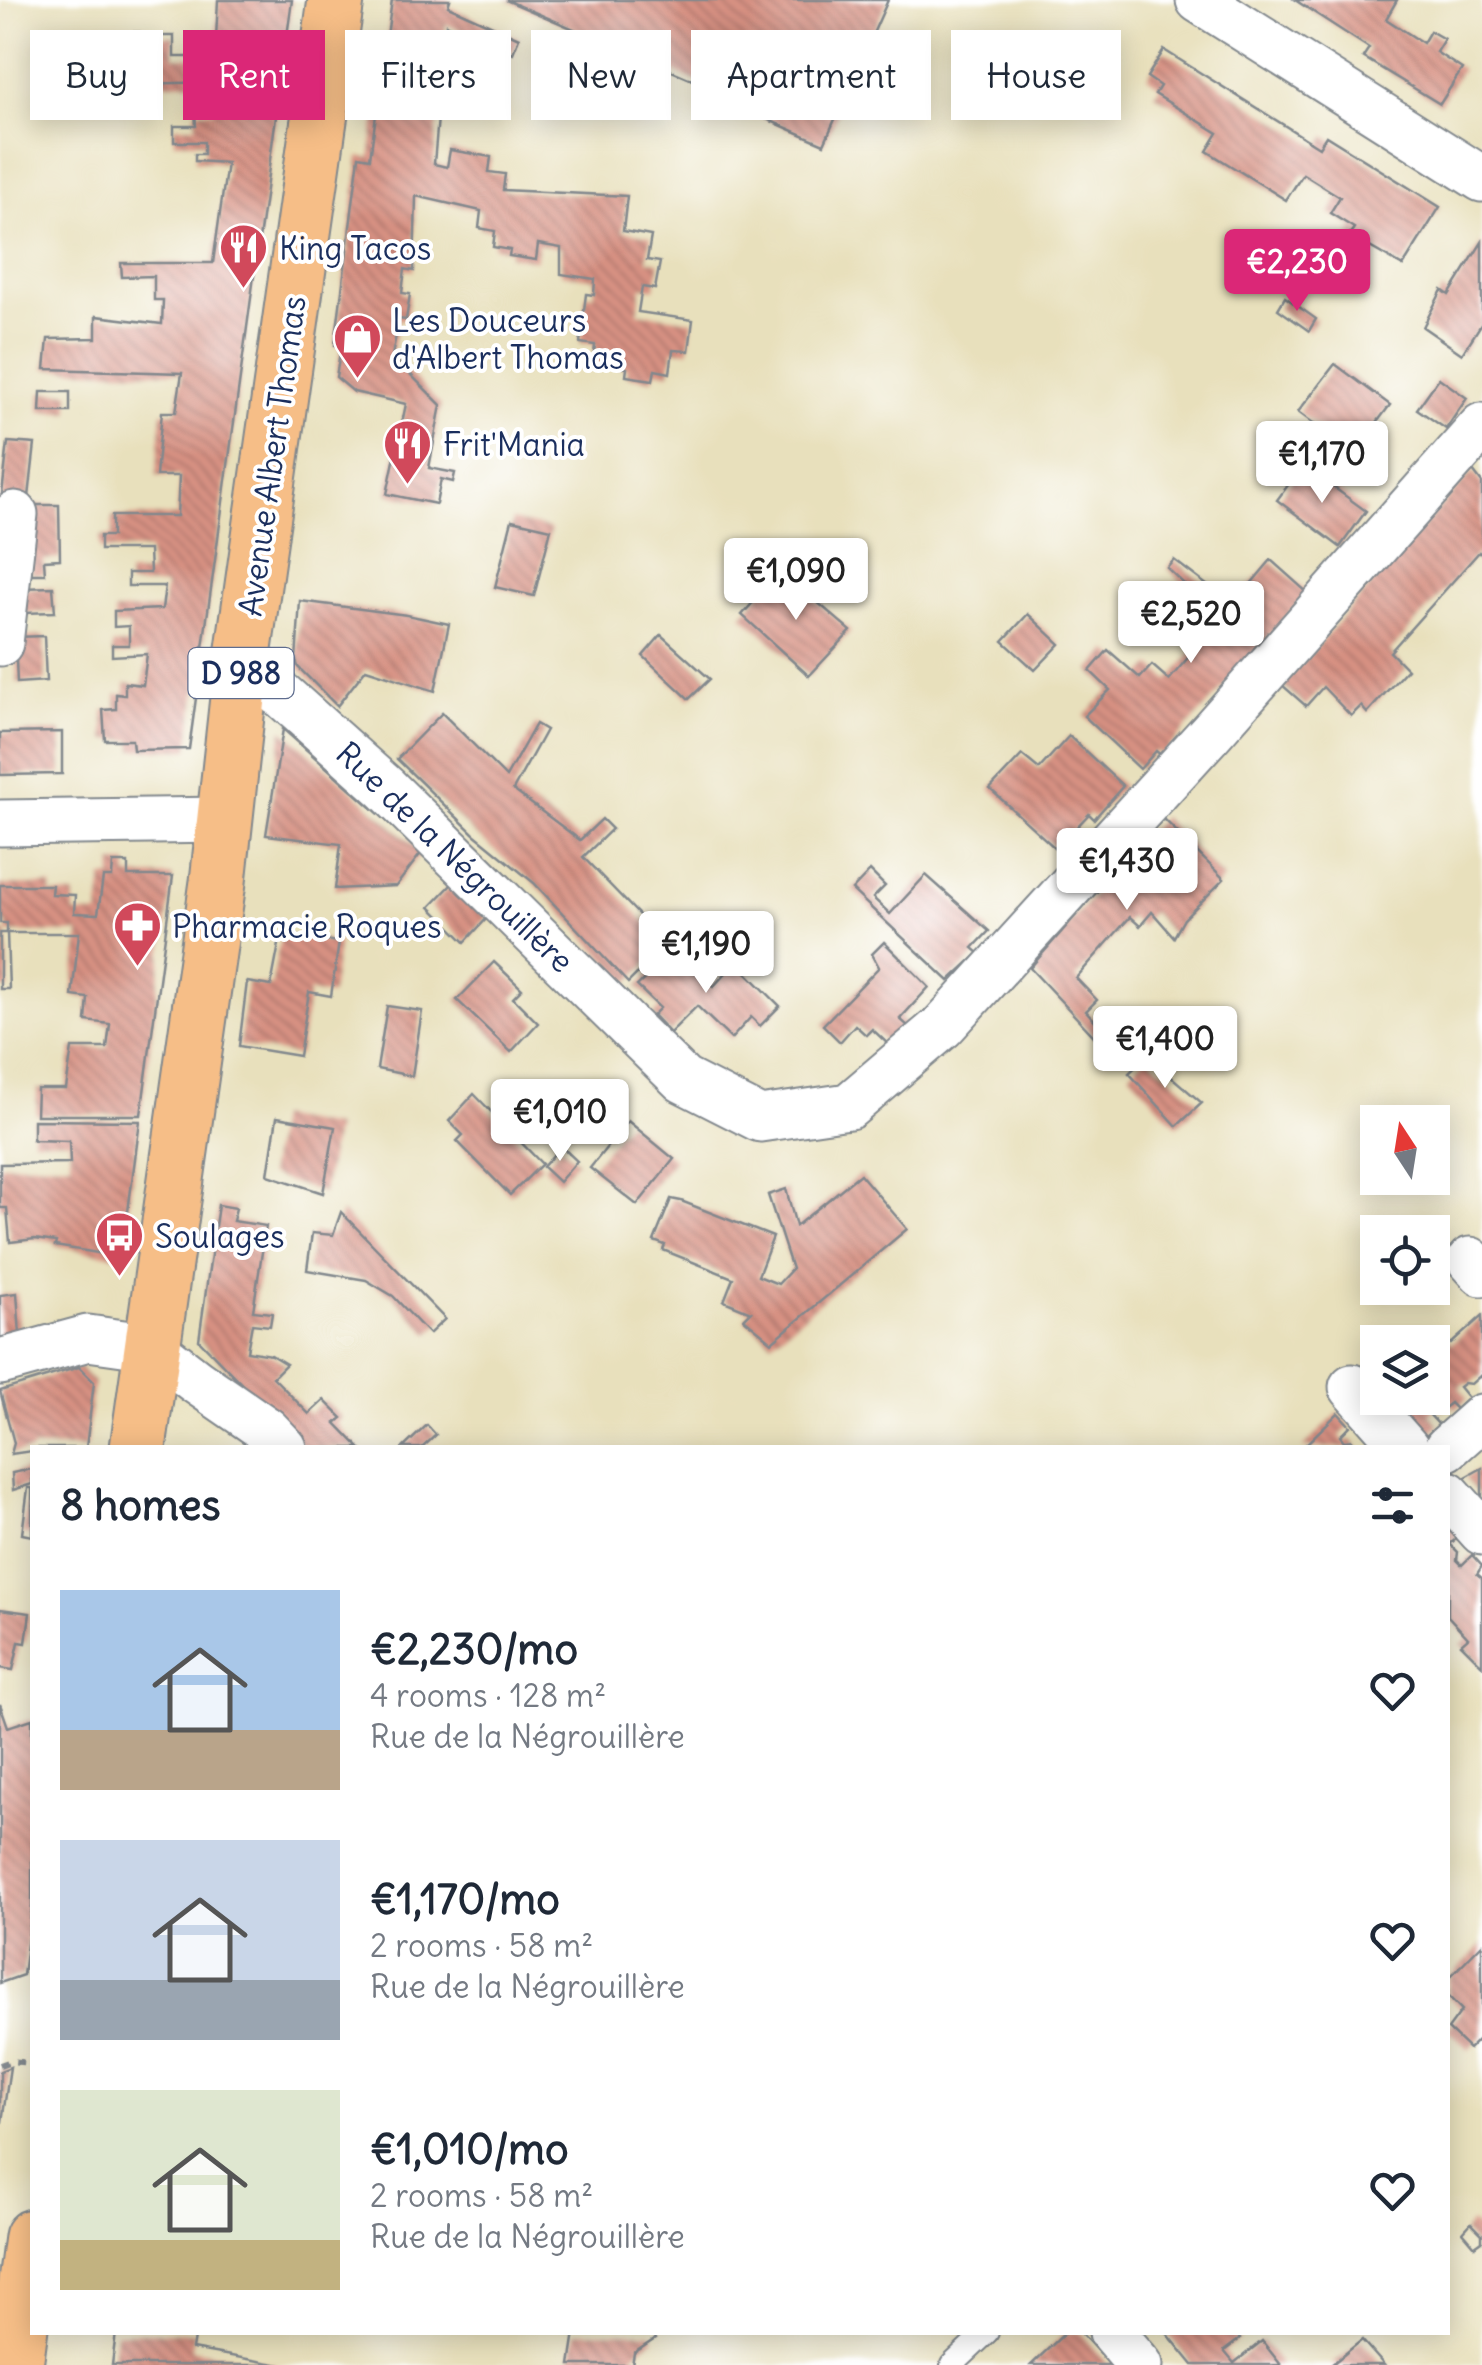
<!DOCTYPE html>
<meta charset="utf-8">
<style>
:root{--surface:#fff;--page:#f6f6f7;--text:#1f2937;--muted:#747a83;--accent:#db2777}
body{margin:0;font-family:Delius,sans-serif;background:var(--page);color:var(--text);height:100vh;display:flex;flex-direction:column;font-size:38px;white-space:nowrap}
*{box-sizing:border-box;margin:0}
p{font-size:32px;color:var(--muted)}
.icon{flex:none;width:55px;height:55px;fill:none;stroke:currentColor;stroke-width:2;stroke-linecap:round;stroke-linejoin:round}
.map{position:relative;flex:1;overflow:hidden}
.details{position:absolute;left:30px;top:1445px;width:1420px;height:890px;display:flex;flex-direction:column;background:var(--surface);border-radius:0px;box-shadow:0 5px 25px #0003}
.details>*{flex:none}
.guide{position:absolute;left:30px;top:30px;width:1422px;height:90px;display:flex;gap:20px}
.needle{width:65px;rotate:348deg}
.controls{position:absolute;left:1360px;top:1105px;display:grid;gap:20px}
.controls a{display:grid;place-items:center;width:90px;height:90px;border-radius:0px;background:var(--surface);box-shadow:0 5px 25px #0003;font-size:50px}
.price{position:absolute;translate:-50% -85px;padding:0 22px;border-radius:10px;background:#fff;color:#222;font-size:32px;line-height:65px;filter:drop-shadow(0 2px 5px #0008)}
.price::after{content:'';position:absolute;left:50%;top:60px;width:30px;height:22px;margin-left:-15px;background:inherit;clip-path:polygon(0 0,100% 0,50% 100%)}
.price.active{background:var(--accent);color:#fff}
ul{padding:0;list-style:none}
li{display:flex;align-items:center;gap:30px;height:250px;padding:0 30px}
li span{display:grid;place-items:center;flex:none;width:280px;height:200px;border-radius:0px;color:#555}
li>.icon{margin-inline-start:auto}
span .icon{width:120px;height:120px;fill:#fffc;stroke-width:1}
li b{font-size:42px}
h2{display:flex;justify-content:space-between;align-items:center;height:120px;padding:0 30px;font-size:42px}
.pill{padding:0 35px;border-radius:0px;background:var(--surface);box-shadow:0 5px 25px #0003;font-size:35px;line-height:90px}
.pill.active{background:var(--accent);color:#fff}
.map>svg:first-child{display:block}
.building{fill:url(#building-back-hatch)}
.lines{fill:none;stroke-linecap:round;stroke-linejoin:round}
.service-casing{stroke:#82888d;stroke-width:26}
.minor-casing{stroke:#82888d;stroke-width:49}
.primary-casing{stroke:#82888d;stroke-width:59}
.path{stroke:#82888d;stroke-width:6;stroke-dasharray:8 8;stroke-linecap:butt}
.service{stroke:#fff;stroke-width:22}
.minor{stroke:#fff;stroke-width:45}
.primary{stroke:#f6be87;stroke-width:55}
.labels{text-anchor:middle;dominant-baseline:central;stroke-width:8;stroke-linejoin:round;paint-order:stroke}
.shield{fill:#fff;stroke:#5f6d8e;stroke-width:2.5}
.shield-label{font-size:30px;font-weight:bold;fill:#1b2f5e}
.poi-label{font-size:32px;fill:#1b2f5e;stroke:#fff;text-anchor:start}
.street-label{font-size:32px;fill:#1b2f5e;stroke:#fff}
</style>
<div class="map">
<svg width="1482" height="2365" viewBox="0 0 1482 2365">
<defs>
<pattern id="building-back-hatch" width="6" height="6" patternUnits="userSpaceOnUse" patternTransform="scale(2.5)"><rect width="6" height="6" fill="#d79182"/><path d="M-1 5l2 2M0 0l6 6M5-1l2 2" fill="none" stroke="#ae776e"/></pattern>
</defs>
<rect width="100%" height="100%" fill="#fff"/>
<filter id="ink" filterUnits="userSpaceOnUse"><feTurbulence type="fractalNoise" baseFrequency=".01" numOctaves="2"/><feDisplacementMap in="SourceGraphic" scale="20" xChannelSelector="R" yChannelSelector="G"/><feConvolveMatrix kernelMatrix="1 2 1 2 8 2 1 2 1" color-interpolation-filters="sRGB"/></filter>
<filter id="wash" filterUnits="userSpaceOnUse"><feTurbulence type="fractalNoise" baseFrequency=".0048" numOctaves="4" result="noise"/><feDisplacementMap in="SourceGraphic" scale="40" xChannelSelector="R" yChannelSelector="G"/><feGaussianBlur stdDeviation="2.25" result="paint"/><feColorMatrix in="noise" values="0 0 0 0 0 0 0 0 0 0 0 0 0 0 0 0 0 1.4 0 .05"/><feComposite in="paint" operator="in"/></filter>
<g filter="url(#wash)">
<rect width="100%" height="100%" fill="#e8e0bc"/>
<g id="blocks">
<!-- building -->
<g class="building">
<polygon points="218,0 292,0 189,749 133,750 132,740 105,740 103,710 116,709 116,694 125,695 125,683 143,685 147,654 112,656 112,645 129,645 129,626 114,627 114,611 162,609 165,586 128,586 128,573 150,573 149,550 100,550 100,536 112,536 112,516 177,516 179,476 156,476 162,412 176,412 182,373 45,369 48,339 96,338 96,316 162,324 163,300 154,300 154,276 122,277 121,263 213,263 227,163 195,161 195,154 204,154 204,142 174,142 174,126 196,126 195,111 214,111 216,82 137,84 137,57 96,58 96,32 140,32 138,57 153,58 153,36 174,36 174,57 199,57 199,38 216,38"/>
<polygon points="392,0 450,0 448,6 519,38 513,53 498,47 487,71 466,62 477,37 446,24 434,164 447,167 450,150 491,157 489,172 505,174 503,190 627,196 623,231 651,236 647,260 660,262 655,289 642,287 638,312 693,320 689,351 673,350 670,373 655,370 653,380 626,376 627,368 593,362 595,345 580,343 586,294 594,295 595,279 561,274 561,248 538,244 536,260 509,256 510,250 493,247 495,231 479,228 481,211 416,196 414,271 405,269 402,293 410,294 406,320 399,319 392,356 441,405 429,468 455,473 453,482 441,479 436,504 387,494 406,404 354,392 336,377 341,346 335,345 359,156 370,158"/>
<polygon points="506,0 888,0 824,144 718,98 721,92"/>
<polygon points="1295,0 1397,0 1386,19 1423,43 1430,31 1444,39 1436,52 1462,69 1440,104 1363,57 1369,48"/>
<polygon points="1164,50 1319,147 1326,136 1440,207 1403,266 1349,235 1354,228 1330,213 1340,197 1303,174 1286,200 1207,151 1218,133 1155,94 1160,86 1147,77"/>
<polygon points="1482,242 1482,323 1462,354 1423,327 1442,290 1449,295"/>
<polygon points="1285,297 1316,319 1309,331 1278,309"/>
<polygon points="1335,364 1390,405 1354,453 1298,412"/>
<polygon points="1439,378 1467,398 1446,429 1417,409"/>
<polygon points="41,392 70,392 70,412 40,412"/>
<polygon points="8,442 35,444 28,506 1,503"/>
<polygon points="1303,465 1366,511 1340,547 1277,500"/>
<polygon points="1473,471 1482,483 1482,555 1479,552 1390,652 1407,669 1367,713 1361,706 1351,716 1323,687 1306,706 1282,685"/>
<polygon points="30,505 59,505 60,559 44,560 45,574 31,574"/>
<polygon points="512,520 551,529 534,596 495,587"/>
<polygon points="1174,560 1233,605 1271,560 1308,593 1162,756 1156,751 1140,769 1084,716 1110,690 1090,671 1108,650 1140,678 1152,665 1169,680 1203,640 1194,632 1212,610 1167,568"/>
<polygon points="781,571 851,631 809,676 742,615"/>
<polygon points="53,587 55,612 23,613 22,588"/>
<polygon points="300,601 407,615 449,624 435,691 366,669 337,706 298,667 296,660"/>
<polygon points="1028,614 1060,644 1035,670 1003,641"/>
<polygon points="661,635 710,679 689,699 643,656"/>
<polygon points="44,636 46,681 17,683 15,637"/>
<polygon points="442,713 506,777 536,724 546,730 513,790 580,840 602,819 612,829 583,857 667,944 628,983 534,883 474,834 397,759"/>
<polygon points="283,729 422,852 396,886 335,889 341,844 266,835"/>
<polygon points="62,732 62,774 0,775 0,733"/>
<polygon points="1069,736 1123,786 1094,819 1089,814 1056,849 990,789 1022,755 1039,769"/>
<polygon points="1162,817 1224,879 1184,919 1174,937 1152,912 1140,926 1130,917 1076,978 1097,1000 1086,1011 1115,1042 1106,1049 1030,968"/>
<polygon points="113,863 128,863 128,876 173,876 141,1115 36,1115 37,1089 66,1089 72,1048 107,1048 110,1024 86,1021 88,998 72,996 79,933 7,933 7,923 0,923 0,885 52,885 51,894 75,895 74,913 98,914 103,877 112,877"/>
<polygon points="870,871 885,886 873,898 890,914 926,875 989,931 973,948 979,953 949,981 852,890"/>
<polygon points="453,883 488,917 465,942 430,907"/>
<polygon points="0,933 7,933 9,989 0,989"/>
<polygon points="286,935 339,942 331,996 309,992 299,1056 239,1046 247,982 271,986 280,939"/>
<polygon points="884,942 929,987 900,1019 908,1026 889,1045 872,1029 866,1035 855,1025 840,1042 823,1025 879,967 872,954"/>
<polygon points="675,950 713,987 736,962 780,1006 760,1026 751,1017 731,1039 697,1006 670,1033 653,1015 660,1008 637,986"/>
<polygon points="494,962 522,989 513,998 538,1023 511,1052 457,1000"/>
<polygon points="387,1006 422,1011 412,1076 377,1069"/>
<polygon points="1147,1056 1202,1103 1177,1126 1129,1073"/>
<polygon points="474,1094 542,1164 510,1195 457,1141 463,1135 449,1121"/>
<polygon points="277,1117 335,1127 323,1193 268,1175"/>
<polygon points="33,1120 140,1121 122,1257 55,1246 56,1242 35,1239 10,1242 7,1208 0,1208 0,1164 70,1163 69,1141 33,1140"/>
<polygon points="628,1121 674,1159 637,1205 590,1168"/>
<polygon points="561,1146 577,1161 559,1182 543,1167"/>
<polygon points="860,1174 907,1229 772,1342 744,1319 751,1312 724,1301 733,1278 663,1250 665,1245 654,1241 671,1199 681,1201 773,1237 758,1276 778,1284 792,1269 768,1195 786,1189 796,1226"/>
<polygon points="218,1205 236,1208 233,1221 266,1226 253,1311 272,1313 270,1326 252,1324 247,1351 271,1355 286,1364 273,1377 309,1414 324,1400 342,1418 336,1423 360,1448 304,1448 199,1340"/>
<polygon points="341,1212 445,1319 429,1334 393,1296 366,1280 307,1270 312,1233 333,1235"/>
<polygon points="17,1293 20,1335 0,1340 0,1295"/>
<polygon points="1482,1316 1482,1379 1480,1376 1471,1384 1464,1383 1459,1387 1468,1398 1456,1409 1450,1403 1441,1410 1435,1409 1429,1414 1439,1425 1426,1436 1391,1398 1432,1398 1432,1350 1446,1338 1451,1344"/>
<polygon points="79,1367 94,1382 86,1448 32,1448 32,1451 11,1454 14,1443 0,1391"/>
<polygon points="1338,1413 1350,1426 1340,1436 1344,1441 1352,1440 1359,1448 1302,1448"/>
<polygon points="427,1425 436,1435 422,1448 403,1448"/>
<polygon points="1482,1468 1482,1499 1464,1478"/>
<polygon points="32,1469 32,1484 13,1490 12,1473"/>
<polygon points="28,1488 32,1488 32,1536 22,1534"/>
<polygon points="1448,1524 1463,1533 1450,1544 1458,1552 1457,1560 1462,1565 1472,1555 1482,1566 1477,1574 1482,1578 1482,1665 1461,1644 1468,1638 1448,1616"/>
<polygon points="0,1609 30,1613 26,1643 19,1642 13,1670 0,1668"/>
<polygon points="0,1704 8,1727 32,1719 32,1906 23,1975 0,1983"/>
<polygon points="1482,1944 1482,2036 1469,2049 1448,2029 1462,2010 1448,1996 1448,1979"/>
<polygon points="10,2067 2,2122 0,2122 0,2071"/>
<polygon points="1471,2223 1482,2234 1482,2241 1475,2246 1463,2232"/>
<polygon points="116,2332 195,2332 192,2349 281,2365 112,2365"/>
<polygon points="575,2332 651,2332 655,2339 634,2353 632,2365 570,2365"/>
<polygon points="1066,2332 1080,2332 1110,2365 1031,2365"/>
<polygon points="1166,2332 1235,2332 1240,2339 1224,2351 1234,2363 1262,2341 1281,2365 1193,2365"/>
<polygon points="1362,2340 1384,2365 1331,2365"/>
</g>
</g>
</g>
<g filter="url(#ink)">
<use href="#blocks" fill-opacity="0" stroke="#82888d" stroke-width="2.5"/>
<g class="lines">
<defs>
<polyline id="service" points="952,2365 987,2332"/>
<g id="minor">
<polyline points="1199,0 1482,179"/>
<polyline points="0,643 15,514"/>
<polyline points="241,670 283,696 386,788 683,1080 760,1119 849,1106 943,1026 1213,730 1482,426"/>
<polyline points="0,823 226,820"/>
<polyline points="1470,1260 1482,1273"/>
<polyline points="0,1362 88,1338 152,1347 196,1381 267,1430 284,1448"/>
<polyline points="1352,1387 1406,1448"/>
<polyline points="1447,1448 1482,1417"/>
<polyline points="1448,1494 1482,1532"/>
<polyline points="1112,2332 1140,2365"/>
</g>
<g id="primary">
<polyline points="138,1448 218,882 241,670 336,0"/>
<polyline points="15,2365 32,2237"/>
</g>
</defs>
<!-- service casing -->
<use href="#service" class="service-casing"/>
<!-- minor casing -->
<use href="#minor" class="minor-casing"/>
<!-- primary casing -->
<use href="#primary" class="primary-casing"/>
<!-- path -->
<polyline class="path" points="0,2065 11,2061 32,2063"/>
<!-- service -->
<use href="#service" class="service"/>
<!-- minor -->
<use href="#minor" class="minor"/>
<!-- primary -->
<use href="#primary" class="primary"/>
</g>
</g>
<!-- icons -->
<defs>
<symbol id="restaurant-pin" viewBox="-11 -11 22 30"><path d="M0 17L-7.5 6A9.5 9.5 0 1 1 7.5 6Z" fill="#d1495b" stroke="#fff"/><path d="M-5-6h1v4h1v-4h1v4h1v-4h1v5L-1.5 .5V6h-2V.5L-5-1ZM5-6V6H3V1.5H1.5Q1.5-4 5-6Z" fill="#fff"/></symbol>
<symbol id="shop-pin" viewBox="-11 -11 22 30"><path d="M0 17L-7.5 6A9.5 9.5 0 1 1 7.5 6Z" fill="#d1495b" stroke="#fff"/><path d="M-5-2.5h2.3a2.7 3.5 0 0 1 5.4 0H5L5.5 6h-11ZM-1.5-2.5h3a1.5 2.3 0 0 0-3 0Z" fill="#fff"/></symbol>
<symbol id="pharmacy-pin" viewBox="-11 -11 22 30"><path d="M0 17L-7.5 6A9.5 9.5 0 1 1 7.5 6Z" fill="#d1495b" stroke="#fff"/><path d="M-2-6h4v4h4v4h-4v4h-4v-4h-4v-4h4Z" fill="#fff"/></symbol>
<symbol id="bus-pin" viewBox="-11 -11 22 30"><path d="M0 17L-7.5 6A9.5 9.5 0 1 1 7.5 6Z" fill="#d1495b" stroke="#fff"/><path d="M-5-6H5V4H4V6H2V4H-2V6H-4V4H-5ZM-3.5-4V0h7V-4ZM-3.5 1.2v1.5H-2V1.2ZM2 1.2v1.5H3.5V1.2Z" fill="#fff"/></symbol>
</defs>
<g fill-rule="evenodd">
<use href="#restaurant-pin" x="216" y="220" width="55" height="75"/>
<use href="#shop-pin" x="330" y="310" width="55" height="75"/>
<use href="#restaurant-pin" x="380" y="416" width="55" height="75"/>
<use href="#pharmacy-pin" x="110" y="898" width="55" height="75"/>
<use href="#bus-pin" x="92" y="1208" width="55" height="75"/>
</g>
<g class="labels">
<!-- shield labels -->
<rect class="shield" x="188.5" y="648" width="105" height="50" rx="8"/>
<g class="shield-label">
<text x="241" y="673">D 988</text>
</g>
<!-- poi labels -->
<g class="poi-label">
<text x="279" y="248">King Tacos</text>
<text x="392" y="320">Les Douceurs<tspan x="392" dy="37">d'Albert Thomas</tspan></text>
<text x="443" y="444">Frit'Mania</text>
<text x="172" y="926">Pharmacie Roques</text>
<text x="155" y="1236">Soulages</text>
</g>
<!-- street labels -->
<g class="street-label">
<text transform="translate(272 456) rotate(-82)">Avenue Albert Thomas</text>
<text transform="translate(455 857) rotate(44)">Rue de la Négrouillère</text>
</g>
</g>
</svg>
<div class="controls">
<a><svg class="needle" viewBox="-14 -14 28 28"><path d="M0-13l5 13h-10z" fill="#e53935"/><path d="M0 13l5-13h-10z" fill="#747a83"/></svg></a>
<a><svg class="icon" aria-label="locate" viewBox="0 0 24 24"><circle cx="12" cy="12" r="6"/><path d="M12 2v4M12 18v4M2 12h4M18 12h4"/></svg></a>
<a><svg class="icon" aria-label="layers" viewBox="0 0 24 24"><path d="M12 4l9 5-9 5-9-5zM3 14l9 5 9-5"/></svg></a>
</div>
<b class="price active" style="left:1297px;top:314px">€2,230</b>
<b class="price" style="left:1322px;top:506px">€1,170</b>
<b class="price" style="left:796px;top:623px">€1,090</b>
<b class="price" style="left:1191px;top:666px">€2,520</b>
<b class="price" style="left:1127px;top:913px">€1,430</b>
<b class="price" style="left:706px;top:996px">€1,190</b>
<b class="price" style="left:1165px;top:1091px">€1,400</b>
<b class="price" style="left:560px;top:1164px">€1,010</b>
<div class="guide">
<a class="pill">Buy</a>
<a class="pill active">Rent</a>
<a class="pill">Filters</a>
<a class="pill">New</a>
<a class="pill">Apartment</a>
<a class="pill">House</a>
</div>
<section class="details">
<h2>8 homes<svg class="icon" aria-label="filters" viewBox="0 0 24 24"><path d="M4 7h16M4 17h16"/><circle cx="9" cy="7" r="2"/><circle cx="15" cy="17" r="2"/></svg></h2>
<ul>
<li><span style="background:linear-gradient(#a9c7e8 70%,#b9a48a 0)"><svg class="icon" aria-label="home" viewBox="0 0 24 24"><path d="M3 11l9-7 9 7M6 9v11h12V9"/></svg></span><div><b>€2,230/mo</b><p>4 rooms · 128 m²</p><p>Rue de la Négrouillère</p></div><svg class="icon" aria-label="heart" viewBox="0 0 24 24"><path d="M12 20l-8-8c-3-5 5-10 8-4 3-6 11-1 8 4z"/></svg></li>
<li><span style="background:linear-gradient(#c9d6e8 70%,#9aa5b1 0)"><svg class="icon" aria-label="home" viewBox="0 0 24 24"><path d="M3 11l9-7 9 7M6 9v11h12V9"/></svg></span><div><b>€1,170/mo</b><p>2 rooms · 58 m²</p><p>Rue de la Négrouillère</p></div><svg class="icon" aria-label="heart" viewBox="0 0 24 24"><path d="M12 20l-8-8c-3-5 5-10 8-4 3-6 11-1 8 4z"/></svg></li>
<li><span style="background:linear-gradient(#dfe7d0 75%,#c2b280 0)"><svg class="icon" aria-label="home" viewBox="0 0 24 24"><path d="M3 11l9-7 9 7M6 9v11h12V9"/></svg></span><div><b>€1,010/mo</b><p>2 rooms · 58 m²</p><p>Rue de la Négrouillère</p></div><svg class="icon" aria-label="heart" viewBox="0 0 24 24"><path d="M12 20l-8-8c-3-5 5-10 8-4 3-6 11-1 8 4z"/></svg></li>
</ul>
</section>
</div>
